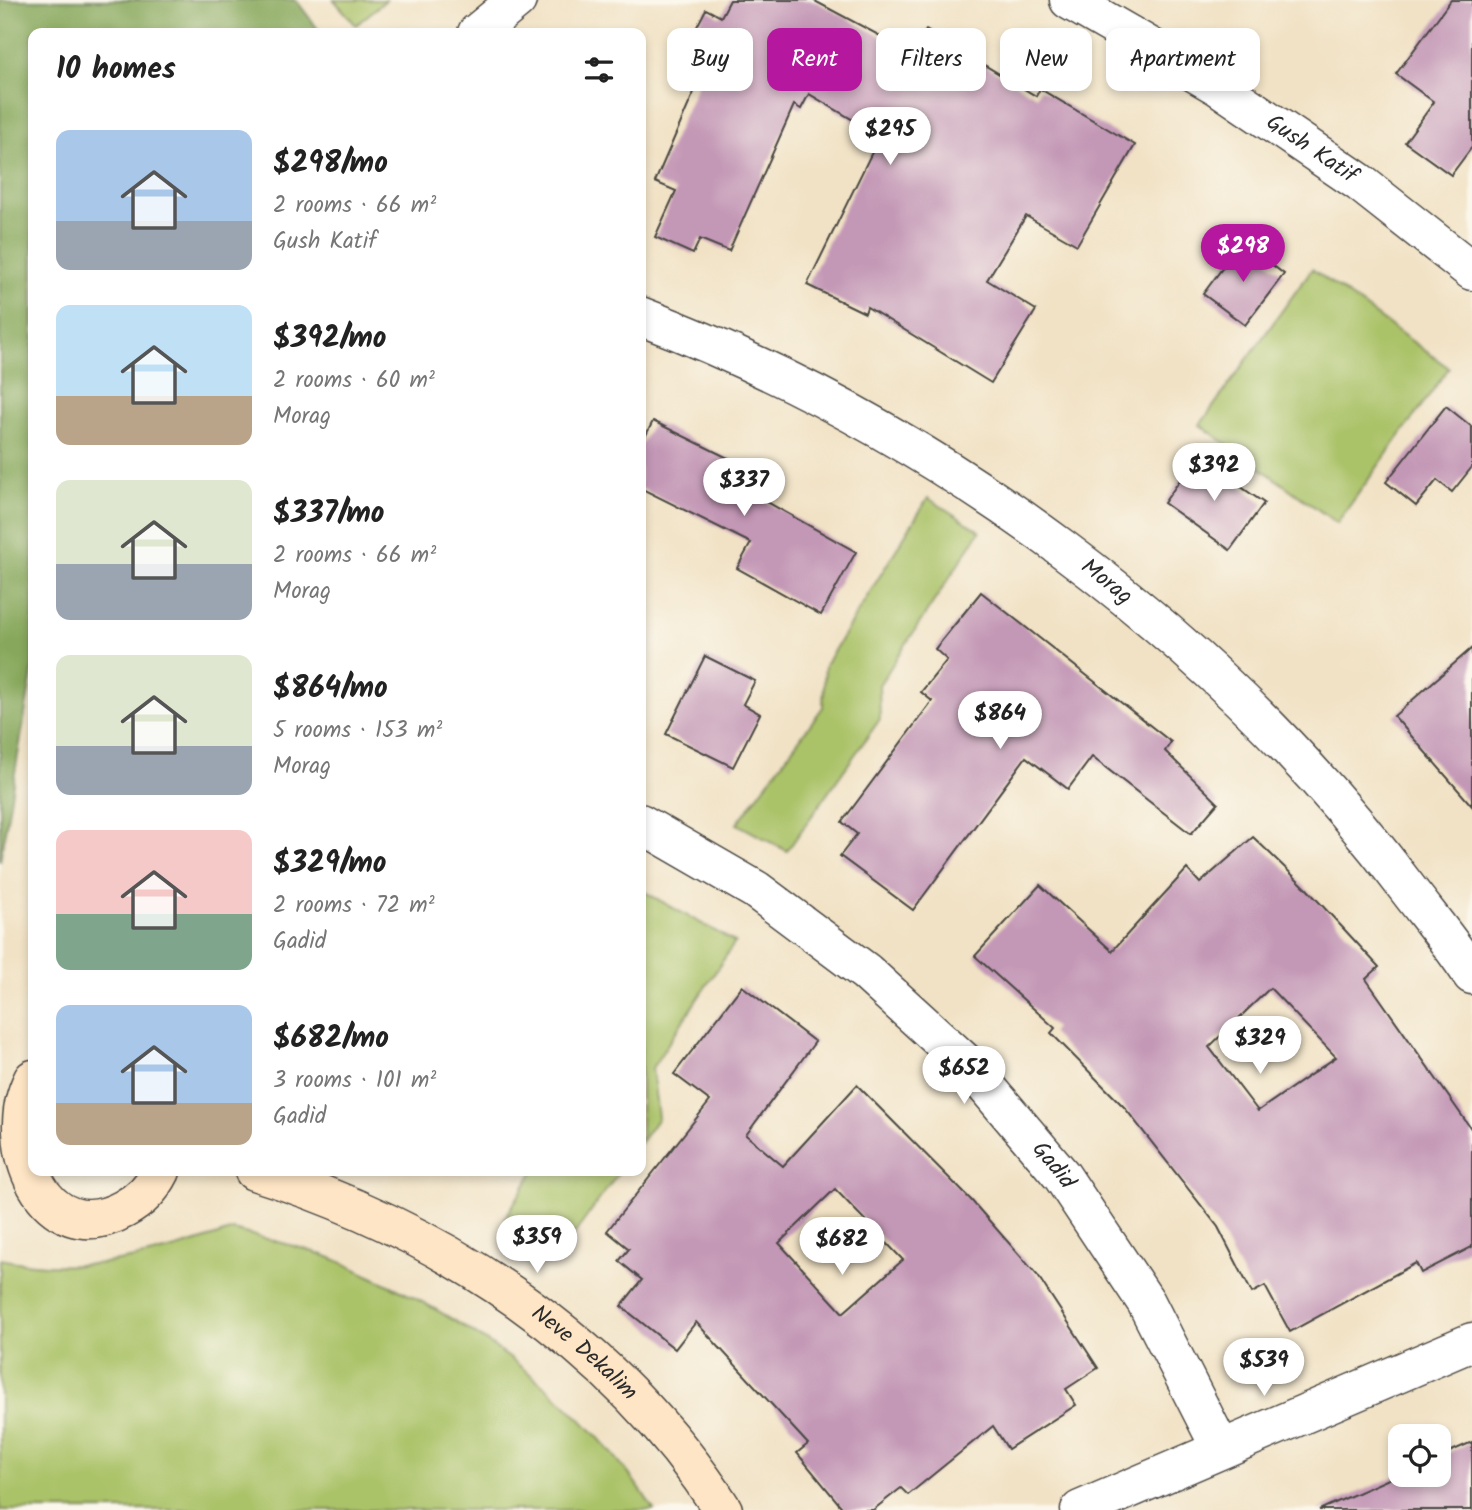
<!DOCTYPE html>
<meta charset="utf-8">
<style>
:root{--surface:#fff;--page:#f6f6f6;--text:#222;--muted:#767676;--accent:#b5179e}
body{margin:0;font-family:Kalam,sans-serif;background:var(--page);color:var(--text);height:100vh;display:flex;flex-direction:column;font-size:26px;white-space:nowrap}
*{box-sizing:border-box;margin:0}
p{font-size:23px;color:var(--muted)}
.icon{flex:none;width:38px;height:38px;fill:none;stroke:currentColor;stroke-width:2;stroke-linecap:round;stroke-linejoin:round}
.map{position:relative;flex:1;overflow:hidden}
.panel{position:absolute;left:28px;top:28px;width:618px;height:1148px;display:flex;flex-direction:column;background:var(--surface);border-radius:14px;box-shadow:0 4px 10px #0003}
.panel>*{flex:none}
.top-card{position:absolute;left:667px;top:28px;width:665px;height:63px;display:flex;gap:14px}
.fabs{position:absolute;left:1388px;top:1424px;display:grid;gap:14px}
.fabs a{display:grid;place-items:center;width:63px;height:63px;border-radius:14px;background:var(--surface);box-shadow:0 4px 10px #0003;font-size:35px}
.price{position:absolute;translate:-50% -60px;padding:0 16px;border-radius:24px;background:#fff;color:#222;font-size:23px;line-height:46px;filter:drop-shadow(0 2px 4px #0008)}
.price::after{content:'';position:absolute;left:50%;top:42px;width:21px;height:16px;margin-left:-10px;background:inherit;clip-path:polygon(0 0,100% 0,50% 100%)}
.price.on{background:var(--accent);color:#fff}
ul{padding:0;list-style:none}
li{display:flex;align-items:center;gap:21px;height:175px;padding:0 28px}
li span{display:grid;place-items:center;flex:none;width:196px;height:140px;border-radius:14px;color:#555}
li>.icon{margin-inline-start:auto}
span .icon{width:84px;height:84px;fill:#fffc;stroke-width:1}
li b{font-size:30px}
h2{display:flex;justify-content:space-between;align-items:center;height:84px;padding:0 28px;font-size:30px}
.pill{padding:0 24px;border-radius:14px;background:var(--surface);box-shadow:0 4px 10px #0003;font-size:24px;line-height:63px}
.pill.on{background:var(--accent);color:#fff}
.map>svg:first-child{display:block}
.green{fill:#aac268;stroke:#6a764a;stroke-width:2}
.forest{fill:#87a85c;stroke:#596a44;stroke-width:2}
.building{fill:#c397b6;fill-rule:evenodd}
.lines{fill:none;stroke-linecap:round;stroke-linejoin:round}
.street-casing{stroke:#494642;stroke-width:41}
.secondary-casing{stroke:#494642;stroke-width:41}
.street{stroke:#fff;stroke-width:38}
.secondary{stroke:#fee5c5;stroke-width:38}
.labels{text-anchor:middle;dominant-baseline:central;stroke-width:5;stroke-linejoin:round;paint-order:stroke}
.street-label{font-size:23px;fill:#2b2b2b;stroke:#fbf7ec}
</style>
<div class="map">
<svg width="1472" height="1510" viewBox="0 0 1472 1510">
<rect width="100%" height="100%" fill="#fbf7ec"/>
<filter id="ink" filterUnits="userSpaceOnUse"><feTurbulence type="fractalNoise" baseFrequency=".0143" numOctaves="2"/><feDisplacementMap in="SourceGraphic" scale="14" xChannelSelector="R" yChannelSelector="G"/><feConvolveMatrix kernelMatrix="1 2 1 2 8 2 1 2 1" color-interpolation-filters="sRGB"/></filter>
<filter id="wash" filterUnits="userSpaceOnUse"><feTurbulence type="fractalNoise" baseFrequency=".00686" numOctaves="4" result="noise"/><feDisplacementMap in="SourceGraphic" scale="28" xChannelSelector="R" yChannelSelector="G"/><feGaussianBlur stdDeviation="1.57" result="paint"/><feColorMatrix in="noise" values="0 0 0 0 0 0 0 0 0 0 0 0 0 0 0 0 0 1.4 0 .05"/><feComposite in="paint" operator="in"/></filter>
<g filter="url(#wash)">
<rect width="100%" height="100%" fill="#f1e2c5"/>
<!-- green -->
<g class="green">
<polygon points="334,0 386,0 356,25"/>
<polygon points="1312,269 1449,368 1337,523 1200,425"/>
<polygon points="928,498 980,531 879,685 880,719 787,851 737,824 823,707 825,665"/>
<polygon points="641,890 735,942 652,1068 658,1118 641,1142"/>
<polygon points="534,1171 620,1171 562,1251 505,1218"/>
<path d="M233,1230C264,1239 296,1245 326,1256C341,1261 355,1269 370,1276C479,1325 589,1407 654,1510H0V1259C82,1276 156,1257 233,1230Z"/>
</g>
<!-- forest -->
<polygon class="forest" points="0,0 296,0 321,33 33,33 33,668 0,861"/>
<g id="blocks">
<!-- building -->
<g class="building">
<polygon points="730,0 813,0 912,53 926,30 1036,96 1040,89 1135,145 1077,245 1026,216 987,280 1036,310 991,383 867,307 865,313 807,285 880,136 809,94 801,109 794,105 729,251 700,239 693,254 655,237 676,191 655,182 708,60 686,48 706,9 721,17"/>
<polygon points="1451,0 1472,0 1472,147 1451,175 1405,142 1434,102 1396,74"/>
<polygon points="1242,242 1284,274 1245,325 1203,294"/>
<polygon points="1446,406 1472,427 1472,467 1452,492 1437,480 1416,506 1386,482"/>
<polygon points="653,421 736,462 728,480 856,552 821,615 737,568 751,543 640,488 640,447"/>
<polygon points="1197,456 1264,503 1230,550 1164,503"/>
<polygon points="981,592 1171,742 1165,751 1218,803 1191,834 1092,757 1068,789 1026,757 913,910 840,856 857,834 842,822 932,701 921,692 947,660 935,649"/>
<polygon points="1472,648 1472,806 1394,716"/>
<polygon points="705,656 755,681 743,704 760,714 733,767 666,734"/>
<path d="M1253,837L1306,888L1379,967L1366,979L1472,1130V1247L1421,1273L1416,1263L1290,1332L1265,1286L1252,1293L1218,1227L1124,1107L1051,1033L1055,1028L975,956L1040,885L1112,951L1187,869L1200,883ZM1270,988L1336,1057L1258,1111L1209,1047Z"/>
<path d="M742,986L815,1042L746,1135L783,1166L857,1085L971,1200L1038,1276L1098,1368L1066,1389L1076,1405L1008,1449L993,1426L908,1495L901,1488L873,1510H844L797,1453L808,1444L696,1322L675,1349L621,1306L642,1280L619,1261L629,1249L607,1231L710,1101L674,1074ZM835,1189L903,1260L843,1313L779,1243Z"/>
<polygon points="1472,1442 1472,1510 1319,1510 1400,1474 1438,1475 1438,1457"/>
</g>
</g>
</g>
<g filter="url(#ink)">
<use href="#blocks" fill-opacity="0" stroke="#494642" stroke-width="2"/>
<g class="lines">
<defs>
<g id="street">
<path id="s1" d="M1069,0L1218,86L1359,182L1472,271"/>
<polyline points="477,33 517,0"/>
<path id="s2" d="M640,316C937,429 1216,634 1407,888C1429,917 1453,945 1472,975"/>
<path id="s3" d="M640,823L756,890L866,972L969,1066L1062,1176L1146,1302L1221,1449"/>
<polyline points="1080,1510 1472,1342"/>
</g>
<g id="secondary">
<path d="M33,1079C0,1143 44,1253 124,1209C141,1200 153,1187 161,1171"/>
<path id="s4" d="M254,1171C441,1229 616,1343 723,1510"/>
</g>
</defs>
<!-- street casing -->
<use href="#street" class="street-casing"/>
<!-- secondary casing -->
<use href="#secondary" class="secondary-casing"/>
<!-- street -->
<use href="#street" class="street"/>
<!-- secondary -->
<use href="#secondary" class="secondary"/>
</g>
</g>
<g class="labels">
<!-- street labels -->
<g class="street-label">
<text stroke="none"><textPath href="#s1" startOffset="285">Gush Katif</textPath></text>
<text stroke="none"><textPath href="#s2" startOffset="539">Morag</textPath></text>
<text stroke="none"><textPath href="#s3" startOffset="541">Gadid</textPath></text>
<text stroke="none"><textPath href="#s4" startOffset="380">Neve Dekalim</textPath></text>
</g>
</g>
</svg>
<div class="fabs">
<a><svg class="icon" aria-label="locate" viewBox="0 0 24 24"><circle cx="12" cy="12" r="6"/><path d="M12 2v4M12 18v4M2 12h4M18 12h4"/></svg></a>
</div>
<b class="price" style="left:890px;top:167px">$295</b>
<b class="price on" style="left:1243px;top:284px">$298</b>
<b class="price" style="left:1214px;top:503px">$392</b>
<b class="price" style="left:744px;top:518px">$337</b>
<b class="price" style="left:1000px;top:751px">$864</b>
<b class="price" style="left:1260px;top:1076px">$329</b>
<b class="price" style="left:964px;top:1106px">$652</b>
<b class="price" style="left:537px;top:1275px">$359</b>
<b class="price" style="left:842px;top:1277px">$682</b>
<b class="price" style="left:1264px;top:1398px">$539</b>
<div class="top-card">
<a class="pill">Buy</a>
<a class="pill on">Rent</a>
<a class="pill">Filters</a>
<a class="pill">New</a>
<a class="pill">Apartment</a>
</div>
<section class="panel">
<h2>10 homes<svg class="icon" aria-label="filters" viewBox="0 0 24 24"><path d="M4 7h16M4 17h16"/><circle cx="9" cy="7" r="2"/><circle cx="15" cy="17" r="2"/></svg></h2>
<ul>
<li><span style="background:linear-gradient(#a9c7e8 65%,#9aa5b1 0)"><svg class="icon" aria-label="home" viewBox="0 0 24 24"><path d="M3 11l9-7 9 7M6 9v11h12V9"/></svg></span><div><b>$298/mo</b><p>2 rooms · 66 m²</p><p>Gush Katif</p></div></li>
<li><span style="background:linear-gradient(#bfe0f5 65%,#b9a48a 0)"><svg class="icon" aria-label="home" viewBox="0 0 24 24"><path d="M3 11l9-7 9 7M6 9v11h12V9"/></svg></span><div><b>$392/mo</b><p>2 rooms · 60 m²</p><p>Morag</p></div></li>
<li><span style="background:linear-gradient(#dfe7d0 60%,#9aa5b1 0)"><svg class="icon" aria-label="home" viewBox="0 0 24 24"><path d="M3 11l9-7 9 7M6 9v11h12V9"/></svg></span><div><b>$337/mo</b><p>2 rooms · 66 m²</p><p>Morag</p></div></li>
<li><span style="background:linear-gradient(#dfe7d0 65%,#9aa5b1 0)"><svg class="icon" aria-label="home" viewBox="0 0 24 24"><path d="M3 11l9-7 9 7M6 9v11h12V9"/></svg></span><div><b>$864/mo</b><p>5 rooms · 153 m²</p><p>Morag</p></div></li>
<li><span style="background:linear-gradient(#f6c9c9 60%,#7fa58c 0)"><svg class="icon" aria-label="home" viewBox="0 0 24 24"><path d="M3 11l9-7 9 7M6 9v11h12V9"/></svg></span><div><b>$329/mo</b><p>2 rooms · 72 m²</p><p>Gadid</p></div></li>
<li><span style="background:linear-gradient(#a9c7e8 70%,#b9a48a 0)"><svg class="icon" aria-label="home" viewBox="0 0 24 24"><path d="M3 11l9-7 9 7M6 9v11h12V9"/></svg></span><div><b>$682/mo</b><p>3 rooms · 101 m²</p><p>Gadid</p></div></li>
</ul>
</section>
</div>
